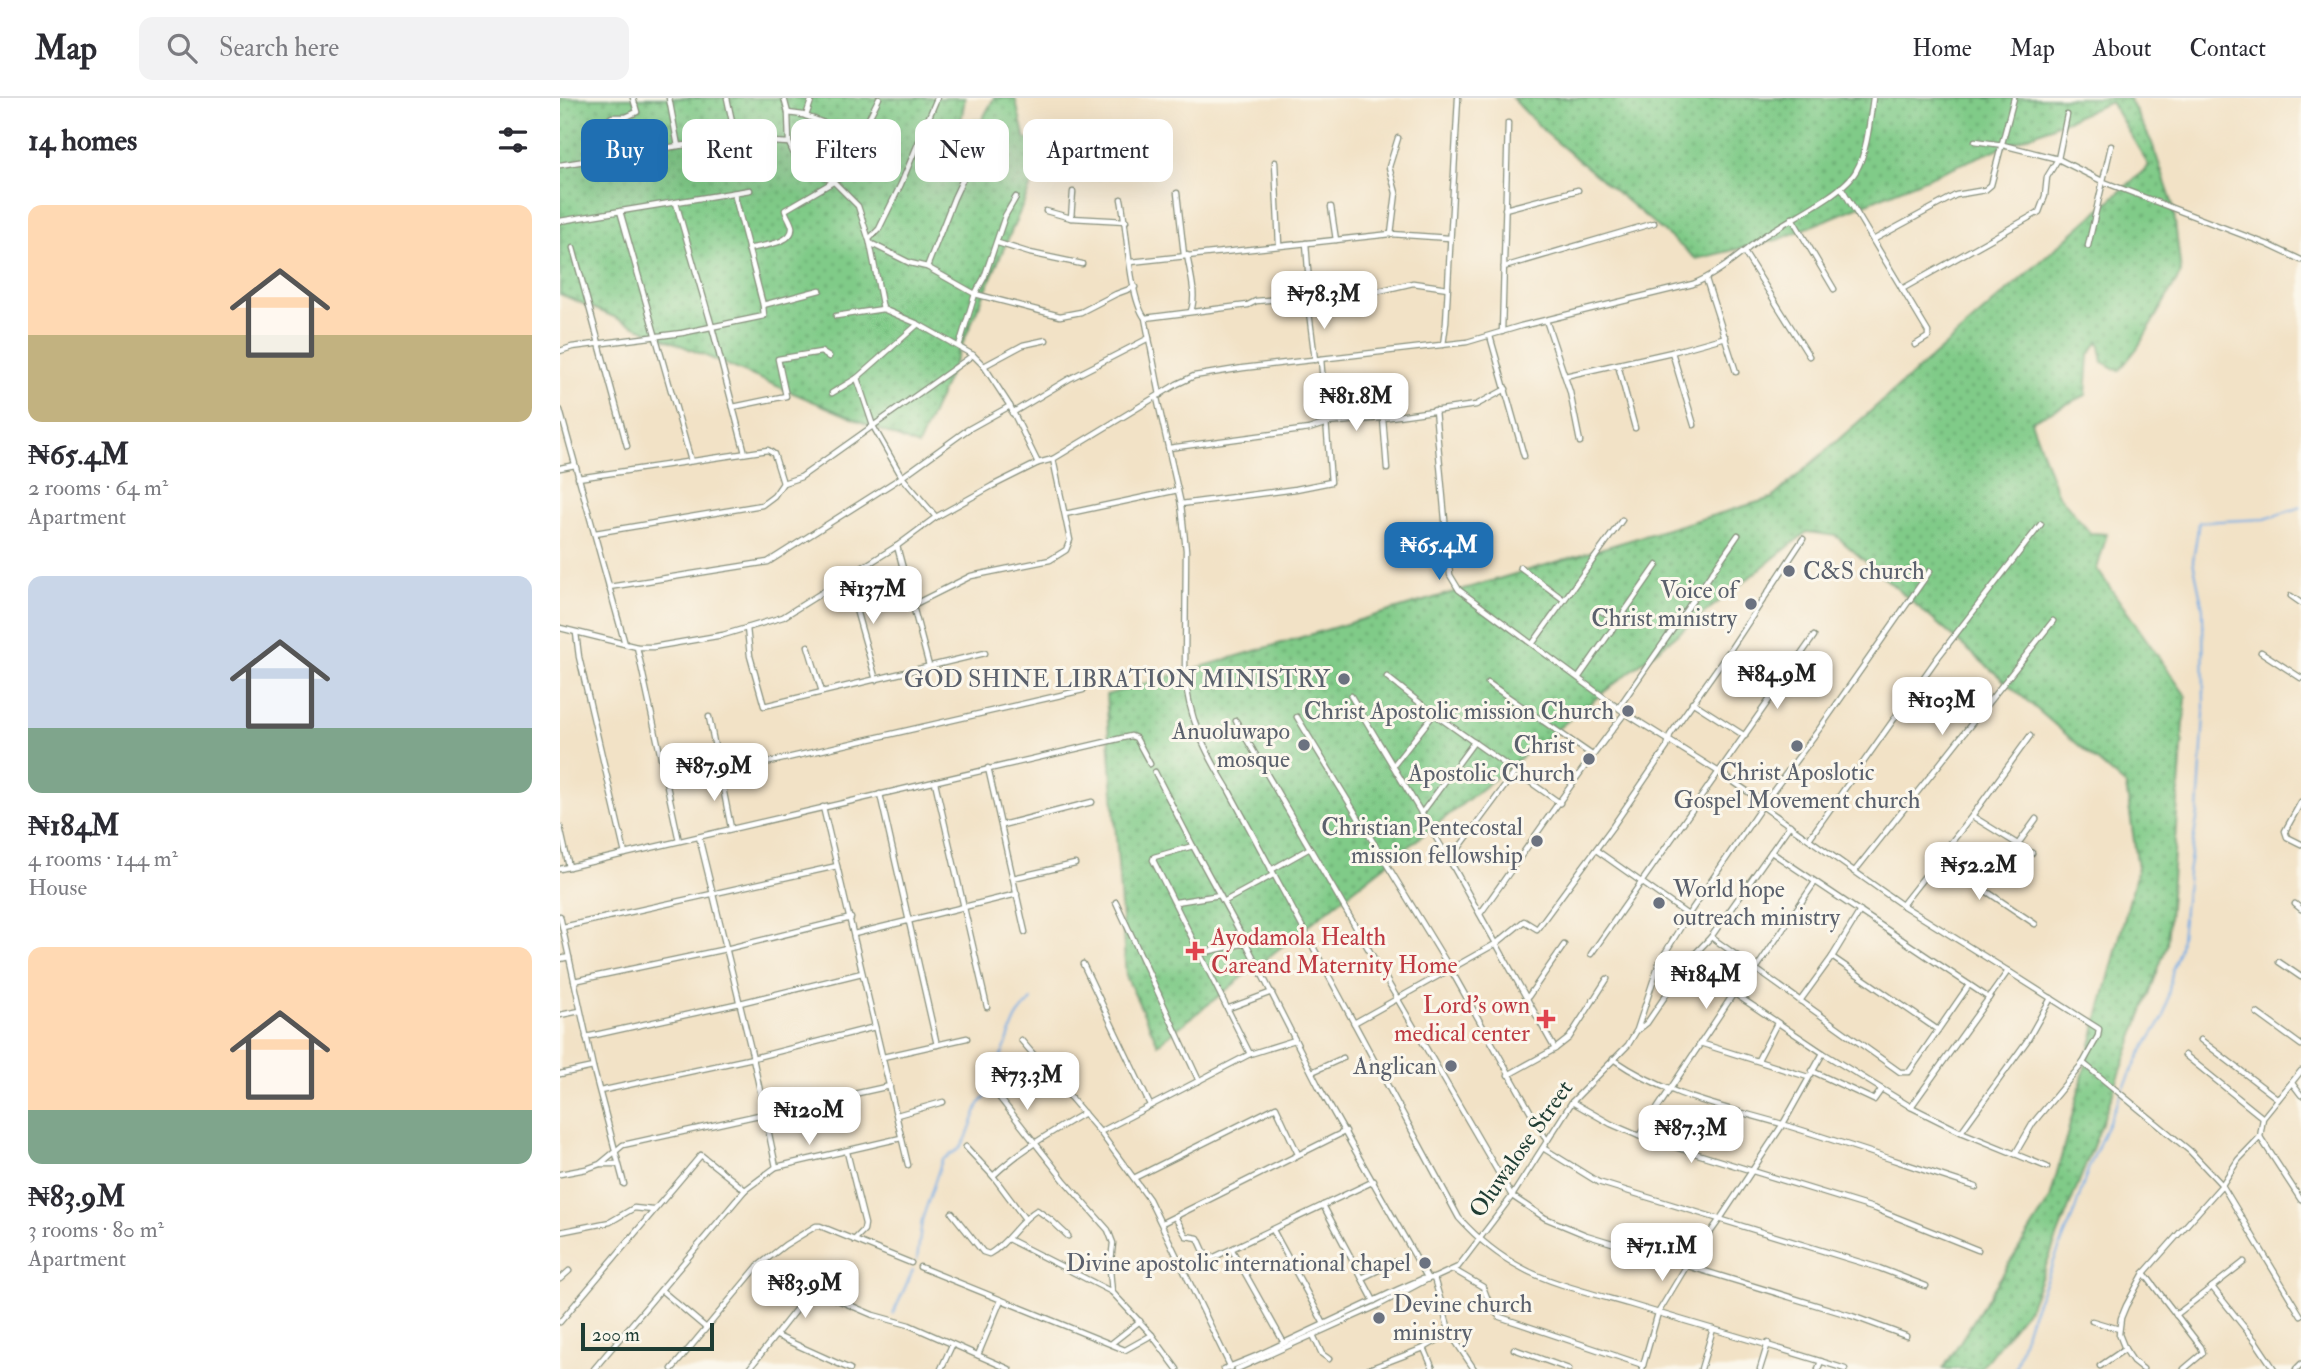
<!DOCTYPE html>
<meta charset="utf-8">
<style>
:root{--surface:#fff;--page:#f2f2f3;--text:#2b2b33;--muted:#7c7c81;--line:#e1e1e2;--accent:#1f6fb2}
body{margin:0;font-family:"IM FELL Double Pica",serif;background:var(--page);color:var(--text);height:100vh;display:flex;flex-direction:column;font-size:26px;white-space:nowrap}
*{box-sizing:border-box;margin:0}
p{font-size:23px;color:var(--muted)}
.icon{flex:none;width:38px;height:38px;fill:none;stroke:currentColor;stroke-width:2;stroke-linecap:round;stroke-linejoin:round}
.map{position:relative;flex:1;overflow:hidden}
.side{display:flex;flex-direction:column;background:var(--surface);width:560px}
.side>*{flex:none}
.top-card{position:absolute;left:21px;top:21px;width:665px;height:63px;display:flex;gap:14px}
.scale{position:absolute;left:21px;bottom:18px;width:133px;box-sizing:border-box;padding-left:7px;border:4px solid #1f3d34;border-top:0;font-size:19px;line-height:24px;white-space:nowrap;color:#1f3d34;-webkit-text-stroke:5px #fbf7ec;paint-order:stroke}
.price{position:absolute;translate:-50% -60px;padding:0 16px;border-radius:14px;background:#fff;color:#222;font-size:23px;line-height:46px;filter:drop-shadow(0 2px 4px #0008)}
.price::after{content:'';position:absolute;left:50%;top:42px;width:21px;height:16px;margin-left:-10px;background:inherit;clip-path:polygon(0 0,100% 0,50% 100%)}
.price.selected{background:var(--accent);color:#fff}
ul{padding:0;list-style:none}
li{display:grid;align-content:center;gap:14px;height:371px;padding:0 28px}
li span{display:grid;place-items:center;height:217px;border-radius:14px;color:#555}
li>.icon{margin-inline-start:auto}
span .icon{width:126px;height:126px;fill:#fffc;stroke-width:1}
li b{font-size:30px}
h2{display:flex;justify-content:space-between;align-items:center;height:84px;padding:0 28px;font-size:30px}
.tag{padding:0 24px;border-radius:14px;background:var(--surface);box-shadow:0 7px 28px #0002;font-size:24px;line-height:63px}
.tag.selected{background:var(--accent);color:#fff}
header{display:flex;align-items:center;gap:42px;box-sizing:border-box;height:98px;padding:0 35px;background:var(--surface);border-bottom:2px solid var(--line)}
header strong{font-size:33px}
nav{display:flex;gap:38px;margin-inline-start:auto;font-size:24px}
.search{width:490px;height:63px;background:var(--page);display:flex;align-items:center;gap:18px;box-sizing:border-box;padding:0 24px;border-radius:14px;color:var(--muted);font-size:26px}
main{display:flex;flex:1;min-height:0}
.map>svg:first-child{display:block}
.grass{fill:url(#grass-dots);stroke:#50845e;stroke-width:2}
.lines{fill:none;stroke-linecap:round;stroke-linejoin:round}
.stream{stroke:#77ade5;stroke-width:2}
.minor-casing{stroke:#88907d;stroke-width:7}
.minor{stroke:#fff;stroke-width:4.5}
.worship-dot{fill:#6b7280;stroke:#fbf7ec;stroke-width:2.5}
.health-dot{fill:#e0444e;stroke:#fbf7ec;stroke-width:2.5}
.labels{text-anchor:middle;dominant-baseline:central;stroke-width:6;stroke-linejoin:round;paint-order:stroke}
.worship-label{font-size:24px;fill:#5b616d;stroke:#fbf7ec;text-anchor:end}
.health-label{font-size:24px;fill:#be3a42;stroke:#fbf7ec;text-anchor:start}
.street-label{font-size:24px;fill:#1f3d34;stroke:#fbf7ec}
</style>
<header>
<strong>Map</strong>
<div class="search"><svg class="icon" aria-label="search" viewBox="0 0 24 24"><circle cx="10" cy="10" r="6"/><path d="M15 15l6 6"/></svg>Search here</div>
<nav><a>Home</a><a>Map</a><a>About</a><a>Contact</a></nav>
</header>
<main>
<section class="side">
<h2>14 homes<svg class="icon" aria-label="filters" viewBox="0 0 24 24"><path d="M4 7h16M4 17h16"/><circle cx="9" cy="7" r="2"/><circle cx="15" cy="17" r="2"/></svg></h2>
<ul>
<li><span style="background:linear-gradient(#ffd9b3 60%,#c2b280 0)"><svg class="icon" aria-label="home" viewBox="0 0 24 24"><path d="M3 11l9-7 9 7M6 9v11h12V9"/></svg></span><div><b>₦65.4M</b><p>2 rooms · 64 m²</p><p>Apartment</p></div></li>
<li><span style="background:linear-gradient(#c9d6e8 70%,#7fa58c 0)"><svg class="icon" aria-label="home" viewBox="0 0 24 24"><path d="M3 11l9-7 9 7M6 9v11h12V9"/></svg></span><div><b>₦184M</b><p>4 rooms · 144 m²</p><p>House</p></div></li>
<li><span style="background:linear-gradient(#ffd9b3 75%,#7fa58c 0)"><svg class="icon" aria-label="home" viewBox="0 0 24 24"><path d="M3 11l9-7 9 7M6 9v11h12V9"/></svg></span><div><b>₦83.9M</b><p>3 rooms · 80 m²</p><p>Apartment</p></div></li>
</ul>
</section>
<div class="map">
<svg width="1741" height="1271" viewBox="0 0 1741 1271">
<defs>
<pattern id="grass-dots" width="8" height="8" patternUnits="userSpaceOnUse" patternTransform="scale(1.75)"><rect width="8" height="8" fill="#80cb88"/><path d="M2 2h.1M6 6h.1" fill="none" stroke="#68a670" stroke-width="1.8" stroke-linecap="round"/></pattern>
</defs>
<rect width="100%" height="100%" fill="#fbf7ec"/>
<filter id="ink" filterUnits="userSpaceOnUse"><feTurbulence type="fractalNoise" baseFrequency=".0143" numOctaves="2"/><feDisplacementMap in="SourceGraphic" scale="14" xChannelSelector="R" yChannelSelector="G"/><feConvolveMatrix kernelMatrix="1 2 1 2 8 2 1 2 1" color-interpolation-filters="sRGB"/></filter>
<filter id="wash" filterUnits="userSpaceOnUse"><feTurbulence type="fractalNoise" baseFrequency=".00686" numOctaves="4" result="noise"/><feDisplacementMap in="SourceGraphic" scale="28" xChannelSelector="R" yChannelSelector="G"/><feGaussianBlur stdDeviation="1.57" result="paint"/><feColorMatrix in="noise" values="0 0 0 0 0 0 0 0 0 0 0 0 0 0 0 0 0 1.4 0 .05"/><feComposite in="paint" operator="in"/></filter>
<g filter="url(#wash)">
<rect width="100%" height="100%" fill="#f2e2c6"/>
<!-- grass -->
<g class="grass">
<polygon points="0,0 405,0 401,23 422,22 434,0 455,0 465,41 537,55 569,76 513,84 474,81 358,348 0,196"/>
<polygon points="952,0 1569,0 1592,45 1613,107 1621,175 1578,249 1559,273 1543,264 1539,243 1529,257 1526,297 1471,323 1497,395 1530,435 1547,436 1537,471 1626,598 1607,847 1539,1033 1470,1208 1420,1271 1383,1271 1490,1101 1578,770 1566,688 1276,438 1247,434 598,946 566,878 546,597 1212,400 1589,68 1551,4 1220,141 1136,161 985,34"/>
</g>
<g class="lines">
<!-- stream -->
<g class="stream">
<path d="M357,1162L362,1122L382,1062L399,1051L406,1041L419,1006L427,998L424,988C431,975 441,961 446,947C455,924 453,920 472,902"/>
<polyline points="333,1216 353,1172"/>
<polyline points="1455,1271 1469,1223 1514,1115 1529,1069 1563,991 1581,955 1604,919 1613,870 1620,849 1628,775 1638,715 1644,616 1643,511 1633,463 1639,424 1705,421 1741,409"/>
</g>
</g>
</g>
<g filter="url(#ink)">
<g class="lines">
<defs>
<g id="minor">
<polyline points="109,0 118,48"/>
<polyline points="167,0 176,42"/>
<polyline points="224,0 228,15 229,45 237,63 274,84 298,108 310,145 323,211"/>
<polyline points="228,15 243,17 296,37 301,36 319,0"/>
<polyline points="246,18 252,0"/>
<polyline points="1415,43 1443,47 1498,61 1544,84 1709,147 1741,162"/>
<polyline points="59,58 49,21 52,19 66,19 77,14 73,0"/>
<polyline points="715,64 719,147"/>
<polyline points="0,67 118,48 176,42 229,45"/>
<polyline points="1281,89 1368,234 1368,239 1355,247"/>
<polyline points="617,95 624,157"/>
<path d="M561,101C567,129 569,199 585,220L600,297"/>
<polyline points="116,105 152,229 185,355"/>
<polyline points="771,109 776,142"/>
<polyline points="945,111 1018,92"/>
<polyline points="60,113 131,363"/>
<polyline points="486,113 511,120 566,123"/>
<polyline points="511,120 513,94"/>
<polyline points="1232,120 1274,191"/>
<polyline points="0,123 190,92"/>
<polyline points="831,136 836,95 829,69 838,40"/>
<polyline points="309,141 319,131 341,86 377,0"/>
<polyline points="1313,142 1396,97 1425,92 1431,87 1454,0"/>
<polyline points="310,145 350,165 367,169 415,196 500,218 521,214 556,196 575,189"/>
<polyline points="438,145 470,155 522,166"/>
<polyline points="746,145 750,198 748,206 755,262"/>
<polyline points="1528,148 1551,48"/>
<polyline points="13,150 67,348"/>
<path d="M188,151C199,148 234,146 232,129C231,123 226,117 225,112L273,84"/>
<polyline points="1184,154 1249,258"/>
<path d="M627,157C630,175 637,196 631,213"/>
<polyline points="571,164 831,136 889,140"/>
<polyline points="367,169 394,100 426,32"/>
<polyline points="944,169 1094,125"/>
<polyline points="1146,181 1176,274"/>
<polyline points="1342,191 1479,114 1485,98 1487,79 1498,61 1507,17"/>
<polyline points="203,207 260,192"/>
<polyline points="276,218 323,211 358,226 413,257 424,268 450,308 478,365"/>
<polyline points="585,220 688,207 696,203 819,193 853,185 888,190"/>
<polyline points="986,222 1010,294 1020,344"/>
<polyline points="942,234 948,25"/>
<polyline points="930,238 964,358"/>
<polyline points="883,247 886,225 898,0"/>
<polyline points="399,248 415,196 424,180 445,118 456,99"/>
<polyline points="0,253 12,249 122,235 204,218 203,207 174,95"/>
<polyline points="1112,254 1134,327"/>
<polyline points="1058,267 1075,330"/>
<polyline points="424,268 463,247 486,242"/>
<polyline points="1005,278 1112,254 1166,239"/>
<polyline points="297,280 313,328 342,379 376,419"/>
<polyline points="272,295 297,280 357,227"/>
<polyline points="597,300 621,406 626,452 625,571"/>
<polyline points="173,309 226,298 218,261 261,254 269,259"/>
<polyline points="0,312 65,546"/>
<polyline points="875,312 890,477 899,492 1065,615 1159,674 1197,700 1202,708 1342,807 1448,873 1351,1009 1263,955 1129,865"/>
<polyline points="452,315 509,281 589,240"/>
<polyline points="823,320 827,371"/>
<polyline points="609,350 749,331 767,325 823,320 916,307 946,291"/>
<polyline points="0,370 15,367"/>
<polyline points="18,380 208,352 214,356 223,385"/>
<polyline points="621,406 736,391 771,384 761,261"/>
<polyline points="505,416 618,392"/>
<polyline points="35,435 202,407 214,398 223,385 241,379 413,257"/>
<polyline points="337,448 369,568"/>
<polyline points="960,469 1004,502"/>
<polyline points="287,480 316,582"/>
<polyline points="49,489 208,464 342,379 407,332 450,308"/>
<polyline points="1731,498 1741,505"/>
<polyline points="353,507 411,478 490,462 506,452 510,442 493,361"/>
<polyline points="1040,512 1057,523"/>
<path d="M0,530L77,549H93L163,537L223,519L337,448L376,419L432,388L478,365L493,361L617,286L634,278L683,270L907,244L961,228L1133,186C1159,176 1181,155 1204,138C1227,122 1283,96 1296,73C1307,55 1310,21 1313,0"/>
<polyline points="187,530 190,558 204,608 425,555"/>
<polyline points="16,535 19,559 65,756"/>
<polyline points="973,545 1062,422"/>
<polyline points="248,548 262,594"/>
<polyline points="77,549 119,743"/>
<polyline points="1701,554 1741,580"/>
<path d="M625,576C628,619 645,653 667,689L899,1120C917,1140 937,1157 962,1170C988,1185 1038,1197 1069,1206C1141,1228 1213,1248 1285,1271"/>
<polyline points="827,579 874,616 1000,705"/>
<polyline points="1019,579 1097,467"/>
<polyline points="928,585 1032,657"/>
<polyline points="791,598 890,763 995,951"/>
<polyline points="1132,604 1185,638"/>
<polyline points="1059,609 1178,437"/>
<polyline points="149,619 171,730"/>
<polyline points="737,619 891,872 987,1043"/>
<polyline points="676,623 952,1098 985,1120 1026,1137 1292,1218 1346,1238"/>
<polyline points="833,668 874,616"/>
<polyline points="428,670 465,834"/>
<polyline points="595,674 633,748 686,845 759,989 868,1181"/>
<polyline points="162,675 523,592"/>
<polyline points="375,684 427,909"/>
<polyline points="320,696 377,947"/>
<polyline points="1741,704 1725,733 1727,739 1741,746"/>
<polyline points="263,709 348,1067"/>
<polyline points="861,716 914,644"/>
<polyline points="1412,718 1472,755"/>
<polyline points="442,727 532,704"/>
<polyline points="0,729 9,769"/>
<polyline points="139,739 193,960 216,1069"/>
<polyline points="1249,741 1378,559 1481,426"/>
<polyline points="1458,746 1476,721"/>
<polyline points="633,748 594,759 593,762 690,956"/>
<polyline points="1036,752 1128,817"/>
<polyline points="1211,754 1429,900"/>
<polyline points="1377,760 1475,826"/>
<polyline points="890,762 956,673"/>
<polyline points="0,771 571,638 576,640 590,666"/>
<polyline points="711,772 750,750"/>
<polyline points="1294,774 1493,523"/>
<polyline points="453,780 515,766"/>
<polyline points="665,803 713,777"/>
<polyline points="556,804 639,983"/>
<polyline points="616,804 660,797"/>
<polyline points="1735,806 1741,811"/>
<polyline points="1342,807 1412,718 1470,638"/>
<path d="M920,816C968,749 1014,680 1065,615"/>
<polyline points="0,818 33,969 64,1086"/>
<polyline points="3,829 277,768"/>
<polyline points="294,836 457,796"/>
<polyline points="1151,839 1340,974 1349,974 1409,887"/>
<polyline points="641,855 686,845"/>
<polyline points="1031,856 1254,538"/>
<polyline points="1272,859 1378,932"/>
<polyline points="0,861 9,859"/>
<polyline points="1719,864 1741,879"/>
<polyline points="523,866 590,1007"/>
<polyline points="1196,871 1255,784"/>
<polyline points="1448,873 1539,931 1538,938 1523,965 1630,1053 1662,1087 1741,1218"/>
<polyline points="14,883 166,851 291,820"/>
<polyline points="968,899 1004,847"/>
<polyline points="1240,903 1272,859 1300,813"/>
<polyline points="669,910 712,894"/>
<polyline points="1697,915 1741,947"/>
<polyline points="0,917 20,913"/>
<polyline points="794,925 937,845 964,823 977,831 1053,728 1107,649 1110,637 1170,552 1243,441"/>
<polyline points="1078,932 1087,925 1131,860 1151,839 1230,727"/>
<polyline points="26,939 180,905 302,875"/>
<polyline points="461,942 540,1034 589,1101 671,1270"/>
<polyline points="1641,942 1718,1001"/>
<polyline points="1140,945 1248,979"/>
<polyline points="1625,957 1703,1020"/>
<polyline points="323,959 407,940"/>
<path d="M1053,961C1107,998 1160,1008 1222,1026C1287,1046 1351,1068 1416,1089"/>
<polyline points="1198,962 1217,925"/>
<polyline points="1252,973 1314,1002 1321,992"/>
<polyline points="752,974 783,960"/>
<polyline points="0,976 33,969"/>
<polyline points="948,977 995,951 1009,940 1047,881"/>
<polyline points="1732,985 1741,997"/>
<polyline points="40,993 193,960 315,929"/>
<polyline points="439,999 504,1082 548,1132 553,1145 550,1172 552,1194"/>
<polyline points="1012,1004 1051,1026 1079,1038 1316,1111 1418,1152"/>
<polyline points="1351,1009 1401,1034 1487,1069"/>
<polyline points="337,1017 383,1004"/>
<polyline points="540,1034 690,956 735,942"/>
<polyline points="1401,1034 1467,943 1491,900"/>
<polyline points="1079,1038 1174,895"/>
<polyline points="1700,1039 1741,1102"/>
<polyline points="406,1049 433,1078 465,1121"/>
<polyline points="983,1050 1038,1084 1319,1170 1366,1188"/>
<polyline points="287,1054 305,1126 304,1132 294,1142"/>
<polyline points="1455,1056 1473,1025 1523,965"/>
<polyline points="41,1066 58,1066"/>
<polyline points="0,1076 26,1071 40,1066 63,1047 330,988"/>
<path d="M433,1078C460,1052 492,1034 524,1015"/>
<polyline points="574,1080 716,1009 738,1056"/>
<polyline points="763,1107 814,1203"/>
<path d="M392,1115L423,1154L429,1156C448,1146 458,1123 477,1112L491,1122L508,1138"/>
<polyline points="615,1119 626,1138 638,1140 648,1162"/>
<polyline points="602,1125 786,1033"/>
<polyline points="713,1132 764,1226"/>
<polyline points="0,1134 50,1124 74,1110 93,1112"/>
<polyline points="448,1141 552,1194 592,1237 617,1271"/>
<polyline points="672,1152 724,1245"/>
<polyline points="198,1168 313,1217 349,1227 449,1271"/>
<polyline points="360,1169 565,1252 592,1237"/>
<polyline points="894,1172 923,1189 931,1210 940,1219 1083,1267"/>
<polyline points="625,1173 814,1083"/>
<polyline points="1584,1175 1641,1249 1643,1255 1624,1271"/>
<polyline points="802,1180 835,1164"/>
<polyline points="874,1180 890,1235 914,1271"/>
<polyline points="0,1181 9,1173"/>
<polyline points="1652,1189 1696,1244 1714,1271"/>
<polyline points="101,1192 145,1229"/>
<polyline points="1616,1217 1684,1164"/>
<polyline points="1532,1223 1559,1231"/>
<polyline points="0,1224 141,1057 185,1092"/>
<polyline points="753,1237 762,1256 769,1261"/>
<polyline points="217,1238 290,1271"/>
<polyline points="552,1245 580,1223"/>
<polyline points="864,1250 873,1271"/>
<polyline points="954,1251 1009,1271"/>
<polyline points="418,1257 441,1202"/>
<polyline points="1540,1268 1565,1251"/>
<polyline points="34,1271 185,1092 216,1069 341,1040"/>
<polyline points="112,1271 198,1168 225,1147 256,1128 260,1128 351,1165"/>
<polyline points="189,1271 252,1191"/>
<polyline points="381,1271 392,1247"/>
<polyline points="664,1271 696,1258 839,1191 862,1181 874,1180 898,1169 952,1098 1012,1004 1068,947 1077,932 1099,865 1128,817 1202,708 1260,630 1370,473"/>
<polyline points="677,1271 817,1208 868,1181"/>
<polyline points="809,1271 864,1250 890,1235"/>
<polyline points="1082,1271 1098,1215 1127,1167 1160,1121 1223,1026 1263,955"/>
<polyline points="1141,1271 1153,1231"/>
<polyline points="1200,1271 1208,1245"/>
<polyline points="1258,1271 1261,1263"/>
<polyline points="1583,1271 1573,1263 1565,1251 1559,1236 1561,1220 1566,1208 1584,1175 1662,1087 1678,1062 1700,1039 1703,1020 1741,973"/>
<polyline points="1736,1271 1741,1266"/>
</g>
</defs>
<!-- minor casing -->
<use href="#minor" class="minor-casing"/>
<!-- minor -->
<use href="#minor" class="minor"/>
</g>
</g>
<!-- markers -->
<g class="worship-dot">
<circle cx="1229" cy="473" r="7"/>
<circle cx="1191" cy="506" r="7"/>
<circle cx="784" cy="581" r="7"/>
<circle cx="1068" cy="613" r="7"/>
<circle cx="744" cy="647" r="7"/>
<circle cx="1237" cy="648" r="7"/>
<circle cx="1029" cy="661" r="7"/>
<circle cx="977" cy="743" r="7"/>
<circle cx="1099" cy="805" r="7"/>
<circle cx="891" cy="968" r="7"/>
<circle cx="865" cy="1165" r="7"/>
<circle cx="819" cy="1220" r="7"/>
</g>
<g class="health-dot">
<path d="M631.5 842.5h7v7h7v7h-7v7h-7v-7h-7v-7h7z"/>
<path d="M982.5 910.5h7v7h7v7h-7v7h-7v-7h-7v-7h7z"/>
</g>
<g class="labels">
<!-- worship labels -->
<g class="worship-label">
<text x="1243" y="473" text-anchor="start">C&amp;S church</text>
<text x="1177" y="492">Voice of<tspan x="1177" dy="28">Christ ministry</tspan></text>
<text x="770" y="581">GOD SHINE LIBRATION MINISTRY</text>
<text x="1054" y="613">Christ Apostolic mission Church</text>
<text x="730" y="633">Anuoluwapo<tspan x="730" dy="28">mosque</tspan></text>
<text x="1015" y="647">Christ<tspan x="1015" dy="28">Apostolic Church</tspan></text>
<text x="1237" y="674" text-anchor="middle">Christ Aposlotic<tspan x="1237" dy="28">Gospel Movement church</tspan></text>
<text x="963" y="729">Christian Pentecostal<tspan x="963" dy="28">mission fellowship</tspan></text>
<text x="1113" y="791" text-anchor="start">World hope<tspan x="1113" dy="28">outreach ministry</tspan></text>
<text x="877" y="968">Anglican</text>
<text x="851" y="1165">Divine apostolic international chapel</text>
<text x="833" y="1206" text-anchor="start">Devine church<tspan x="833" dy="28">ministry</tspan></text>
</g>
<!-- health labels -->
<g class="health-label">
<text x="651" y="839">Ayodamola Health<tspan x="651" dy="28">Careand Maternity Home</tspan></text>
<text x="970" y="907" text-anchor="end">Lord's own<tspan x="970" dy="28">medical center</tspan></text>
</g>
<!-- street labels -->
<g class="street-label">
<text transform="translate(961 1051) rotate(-55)">Oluwalose Street</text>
</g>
</g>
</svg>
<div class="scale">200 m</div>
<b class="price" style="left:764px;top:233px">₦78.3M</b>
<b class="price" style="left:796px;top:335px">₦81.8M</b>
<b class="price selected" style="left:879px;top:484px">₦65.4M</b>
<b class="price" style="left:313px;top:528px">₦137M</b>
<b class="price" style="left:1217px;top:613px">₦84.9M</b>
<b class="price" style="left:1382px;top:639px">₦103M</b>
<b class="price" style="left:154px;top:705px">₦87.9M</b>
<b class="price" style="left:1419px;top:804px">₦52.2M</b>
<b class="price" style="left:1146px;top:913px">₦184M</b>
<b class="price" style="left:467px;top:1014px">₦73.3M</b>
<b class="price" style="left:249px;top:1049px">₦120M</b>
<b class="price" style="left:1131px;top:1067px">₦87.3M</b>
<b class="price" style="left:1102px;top:1185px">₦71.1M</b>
<b class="price" style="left:245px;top:1222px">₦83.9M</b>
<div class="top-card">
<a class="tag selected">Buy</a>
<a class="tag">Rent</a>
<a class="tag">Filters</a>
<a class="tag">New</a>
<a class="tag">Apartment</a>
</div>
</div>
</main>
